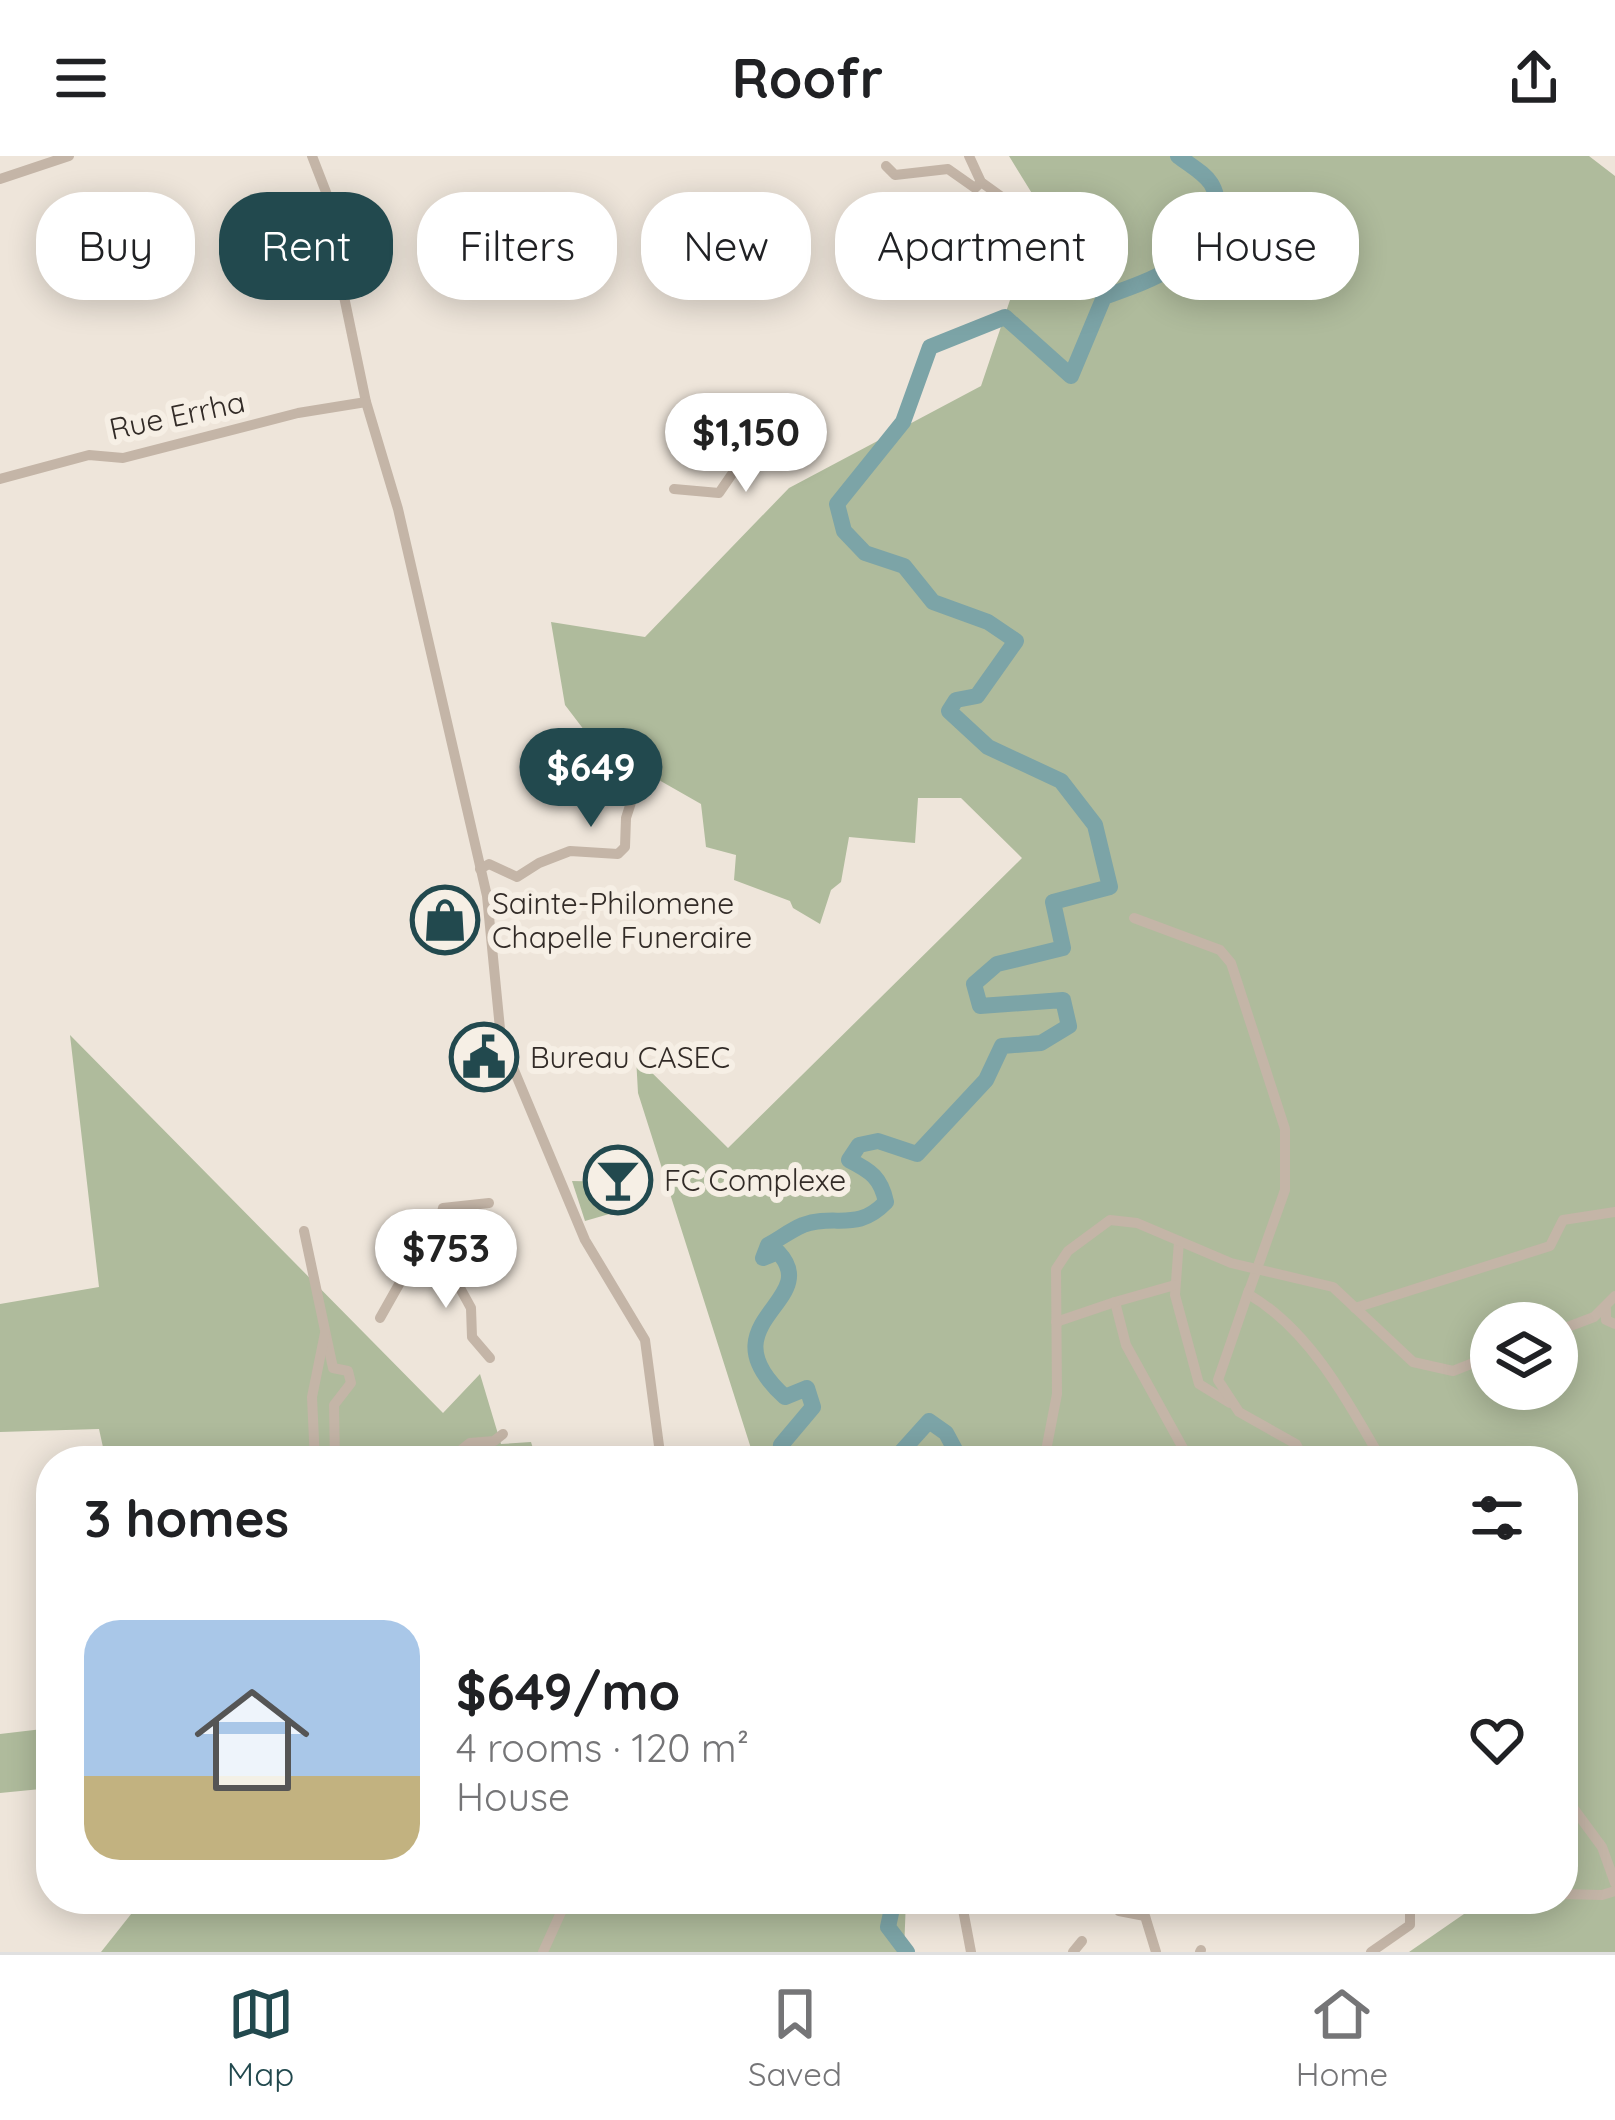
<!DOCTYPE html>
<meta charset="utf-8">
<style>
:root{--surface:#fff;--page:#f6f6f6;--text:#202124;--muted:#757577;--line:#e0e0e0;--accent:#22494e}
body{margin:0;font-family:Quicksand,sans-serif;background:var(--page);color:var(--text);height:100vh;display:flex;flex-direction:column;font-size:45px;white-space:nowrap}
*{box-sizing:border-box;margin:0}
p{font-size:39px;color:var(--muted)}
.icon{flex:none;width:66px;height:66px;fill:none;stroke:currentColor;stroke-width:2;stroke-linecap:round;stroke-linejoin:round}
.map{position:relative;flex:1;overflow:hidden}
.panel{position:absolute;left:36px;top:1290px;width:1542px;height:468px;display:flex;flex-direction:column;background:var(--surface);border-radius:48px;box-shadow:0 6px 30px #0003}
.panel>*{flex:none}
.hud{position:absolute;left:36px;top:36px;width:1545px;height:108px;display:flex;gap:24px}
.controls{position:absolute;left:1470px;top:1146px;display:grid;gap:24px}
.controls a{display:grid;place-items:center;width:108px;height:108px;border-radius:50%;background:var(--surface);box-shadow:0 6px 30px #0003;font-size:60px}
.price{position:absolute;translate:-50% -102px;padding:0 27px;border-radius:42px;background:#fff;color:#222;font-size:39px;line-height:78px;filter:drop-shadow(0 3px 6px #0008)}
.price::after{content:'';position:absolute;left:50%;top:72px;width:36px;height:27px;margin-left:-18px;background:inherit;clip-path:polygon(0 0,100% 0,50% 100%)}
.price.selected{background:var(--accent);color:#fff}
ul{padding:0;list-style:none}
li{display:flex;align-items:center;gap:36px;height:300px;padding:0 48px}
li+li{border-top:3px solid var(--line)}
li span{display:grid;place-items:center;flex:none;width:336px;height:240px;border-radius:36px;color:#555}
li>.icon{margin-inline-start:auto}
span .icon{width:144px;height:144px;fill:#fffc;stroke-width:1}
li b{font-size:51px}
h2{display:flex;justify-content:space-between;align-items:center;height:144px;padding:0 48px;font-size:51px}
.tag{padding:0 42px;border-radius:48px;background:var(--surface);box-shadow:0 6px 30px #0003;font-size:42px;line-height:108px}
.tag.selected{background:var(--accent);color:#fff}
header{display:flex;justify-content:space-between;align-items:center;height:156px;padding:0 48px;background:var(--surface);font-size:54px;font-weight:700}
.tab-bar{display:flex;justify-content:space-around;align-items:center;height:168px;border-top:3px solid var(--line);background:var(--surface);font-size:33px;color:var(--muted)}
.tab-bar a{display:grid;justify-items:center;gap:6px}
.tab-bar .selected{color:var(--accent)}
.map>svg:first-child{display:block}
.green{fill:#afbb9c;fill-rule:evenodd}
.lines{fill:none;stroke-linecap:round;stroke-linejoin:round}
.river{stroke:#7ca4a7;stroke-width:16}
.street{stroke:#c4b5a7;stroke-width:10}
.labels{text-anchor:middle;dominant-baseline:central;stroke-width:12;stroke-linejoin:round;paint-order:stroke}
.street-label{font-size:30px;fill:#322b27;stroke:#f6efe5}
.poi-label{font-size:30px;fill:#322b27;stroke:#f6efe5;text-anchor:start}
</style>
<header><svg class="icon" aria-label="menu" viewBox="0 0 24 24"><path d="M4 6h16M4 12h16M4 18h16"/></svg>Roofr<svg class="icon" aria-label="share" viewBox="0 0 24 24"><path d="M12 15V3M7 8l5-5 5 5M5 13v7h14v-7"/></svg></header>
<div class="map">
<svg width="1615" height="1796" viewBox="0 0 1615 1796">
<rect width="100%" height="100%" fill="#eee5da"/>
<!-- green -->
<g class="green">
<path d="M1009,0H1589L1615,20V1796H1409L1477,1749L1472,1743H1563V1305H755L638,937L636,901L728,992L1022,702L961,642H918L915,687L849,681L841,726L831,734L820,768L793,752L790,745L734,724L736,699L706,691L701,648L594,587L565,549L551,466L645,481L789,332L981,230L1041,52ZM1491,1167H1557V1233H1491Z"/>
<polygon points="70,879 443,1257 480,1218 501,1288 531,1286 537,1305 106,1305 99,1273 0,1276 0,1148 99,1131"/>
<polygon points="572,1025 618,1026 623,1054 585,1065"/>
<polygon points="51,1572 51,1632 0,1637 0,1578"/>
<polygon points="143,1743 906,1743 904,1796 101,1796"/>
</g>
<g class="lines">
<!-- river -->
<g class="river">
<path d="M791,1305L781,1289L813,1251L807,1232L785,1241C702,1166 825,1146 778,1096L763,1102L768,1089C779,1083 791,1074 803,1069C836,1057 856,1077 886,1046C881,1022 871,1015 849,1004L859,989L878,985L917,998L986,924L1002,890L1041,887L1069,870L1063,844L980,850L974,828L997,808L1063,792L1053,746L1110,731L1095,669L1061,625L988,591L949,555L956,544L977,540L1016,485L988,466L933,446L904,410L865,397L844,375L837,348L903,266L930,191L1005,161L1071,220L1104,141C1154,123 1191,111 1220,62C1216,22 1208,22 1178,0"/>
<polyline points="893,1305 929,1265 946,1277 961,1305"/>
<polyline points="894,1743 888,1771 907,1796"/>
</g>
<!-- street -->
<g class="street">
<polyline points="312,0 331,49 341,126 366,246 398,353 487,740 501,883 585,1084 645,1184 661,1305"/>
<polyline points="969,0 981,26 1006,44 1010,41 1029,42"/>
<polyline points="886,10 895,19 948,13 975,32 981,26"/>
<polyline points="0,23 69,0"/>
<polyline points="0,323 89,299 123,302 298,257 366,246"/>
<polyline points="674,333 719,337 752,289 793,262"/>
<polyline points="480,713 489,708 517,721 539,707 570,695 618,698 625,691 626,662 635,634"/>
<path d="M1134,762L1220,794L1231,807L1285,973V1034L1248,1138C1309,1173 1348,1245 1382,1305"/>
<polyline points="304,1075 333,1212 348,1215 351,1227 334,1249 335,1305"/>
<polyline points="432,1081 471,1152 472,1181 490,1202"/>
<polyline points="1179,1085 1175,1139 1199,1228 1230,1247"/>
<polyline points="1175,1129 1115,1146 1126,1189 1184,1294 1198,1305"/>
<polyline points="1249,1134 1218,1224 1239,1256 1296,1288 1305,1305"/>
<polyline points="1355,1152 1550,1090 1563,1064 1615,1056"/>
<polyline points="1606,1153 1606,1164 1615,1168"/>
<polyline points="380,1162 402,1123 395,1109 437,1077 443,1052 489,1047"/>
<polyline points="1056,1166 1115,1146"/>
<polyline points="1557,1175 1594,1161 1615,1140"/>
<polyline points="315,1305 312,1241 325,1177"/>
<polyline points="397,1305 460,1295 470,1287 494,1285 503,1278"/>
<polyline points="1044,1305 1057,1238 1056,1113 1068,1095 1110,1064 1137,1067 1231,1107 1333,1131 1413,1206 1453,1215 1491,1200"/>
<polyline points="1563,1638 1602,1691 1615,1727"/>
<polyline points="1563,1738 1602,1739 1615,1735"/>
<polyline points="961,1743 971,1796"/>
<polyline points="1111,1743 1119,1755 1145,1760 1156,1796"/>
<polyline points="390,1747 391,1743"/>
<polyline points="543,1796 567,1743"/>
<polyline points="1073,1796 1082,1785"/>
<polyline points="1200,1796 1201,1794"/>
<polyline points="1371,1796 1410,1769 1410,1743"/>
</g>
</g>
<!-- icons -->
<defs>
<symbol id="shop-ring" viewBox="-11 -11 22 22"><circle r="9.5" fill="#f6efe5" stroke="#22494e" stroke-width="1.5"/><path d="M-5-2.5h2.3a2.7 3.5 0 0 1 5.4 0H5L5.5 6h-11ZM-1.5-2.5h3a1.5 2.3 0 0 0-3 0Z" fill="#22494e"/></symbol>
<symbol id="civic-ring" viewBox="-11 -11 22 22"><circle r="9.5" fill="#f6efe5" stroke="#22494e" stroke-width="1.5"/><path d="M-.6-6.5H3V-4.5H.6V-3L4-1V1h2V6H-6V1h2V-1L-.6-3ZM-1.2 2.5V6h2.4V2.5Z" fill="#22494e"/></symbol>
<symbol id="bar-ring" viewBox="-11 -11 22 22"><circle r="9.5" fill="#f6efe5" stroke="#22494e" stroke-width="1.5"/><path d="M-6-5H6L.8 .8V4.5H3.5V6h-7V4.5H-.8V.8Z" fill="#22494e"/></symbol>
</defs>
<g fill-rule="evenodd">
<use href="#shop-ring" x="407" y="726" width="76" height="76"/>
<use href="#civic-ring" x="446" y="863" width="76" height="76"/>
<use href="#bar-ring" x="580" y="986" width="76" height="76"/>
</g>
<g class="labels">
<!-- street labels -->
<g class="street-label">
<text transform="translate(177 259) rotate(-12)">Rue Errha</text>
</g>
<!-- poi labels -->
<g class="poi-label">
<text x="492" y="747">Sainte-Philomene<tspan x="492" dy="34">Chapelle Funeraire</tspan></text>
<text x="530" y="901">Bureau CASEC</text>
<text x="664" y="1024">FC Complexe</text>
</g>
</g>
</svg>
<div class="controls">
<a><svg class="icon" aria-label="layers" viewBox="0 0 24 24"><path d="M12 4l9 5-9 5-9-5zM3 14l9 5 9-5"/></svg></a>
</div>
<b class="price" style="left:746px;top:339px">$1,150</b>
<b class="price selected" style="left:591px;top:674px">$649</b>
<b class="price" style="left:446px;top:1155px">$753</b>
<div class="hud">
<a class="tag">Buy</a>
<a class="tag selected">Rent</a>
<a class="tag">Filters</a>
<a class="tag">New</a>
<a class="tag">Apartment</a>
<a class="tag">House</a>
</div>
<section class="panel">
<h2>3 homes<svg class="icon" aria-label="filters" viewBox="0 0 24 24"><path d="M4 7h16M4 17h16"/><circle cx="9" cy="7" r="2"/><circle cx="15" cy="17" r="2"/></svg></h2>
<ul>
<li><span style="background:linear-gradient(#a9c7e8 65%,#c2b280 0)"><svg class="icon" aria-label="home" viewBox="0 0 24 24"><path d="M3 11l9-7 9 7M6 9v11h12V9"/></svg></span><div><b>$649/mo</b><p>4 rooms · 120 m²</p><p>House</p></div><svg class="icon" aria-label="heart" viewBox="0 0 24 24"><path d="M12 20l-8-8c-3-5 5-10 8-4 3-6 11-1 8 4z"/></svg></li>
</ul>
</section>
</div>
<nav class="tab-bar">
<a class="selected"><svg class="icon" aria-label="map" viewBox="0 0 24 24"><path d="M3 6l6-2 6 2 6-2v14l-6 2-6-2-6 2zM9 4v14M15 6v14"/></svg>Map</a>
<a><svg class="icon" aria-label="saved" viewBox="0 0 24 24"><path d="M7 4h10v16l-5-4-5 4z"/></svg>Saved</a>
<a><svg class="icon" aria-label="home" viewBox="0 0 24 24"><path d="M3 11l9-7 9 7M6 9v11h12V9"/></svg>Home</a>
</nav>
